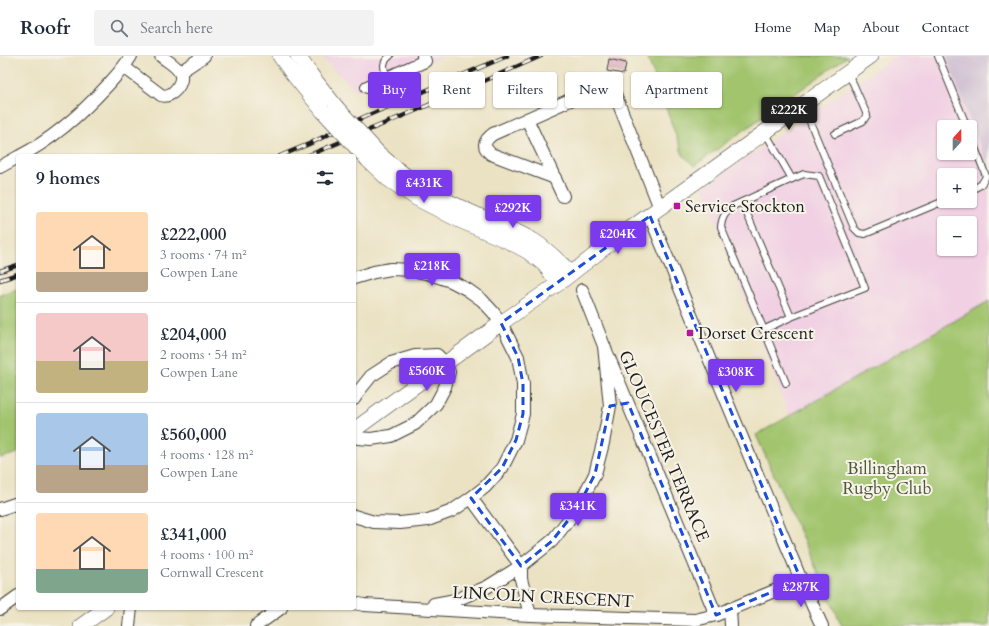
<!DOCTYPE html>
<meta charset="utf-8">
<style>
:root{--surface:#fff;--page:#f2f2f3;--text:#1f2937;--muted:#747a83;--line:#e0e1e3;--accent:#7c3aed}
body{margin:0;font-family:Cardo,serif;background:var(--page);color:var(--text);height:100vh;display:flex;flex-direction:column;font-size:15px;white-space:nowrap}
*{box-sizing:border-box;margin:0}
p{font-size:13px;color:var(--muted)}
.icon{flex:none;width:22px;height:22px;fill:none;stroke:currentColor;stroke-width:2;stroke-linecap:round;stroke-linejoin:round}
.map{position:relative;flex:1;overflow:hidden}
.details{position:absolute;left:16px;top:98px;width:340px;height:456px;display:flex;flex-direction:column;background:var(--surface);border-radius:4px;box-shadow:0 1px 3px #0004}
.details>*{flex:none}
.top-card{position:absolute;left:368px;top:16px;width:380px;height:36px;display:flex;gap:8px}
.needle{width:26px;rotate:21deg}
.buttons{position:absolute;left:937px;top:64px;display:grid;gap:8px}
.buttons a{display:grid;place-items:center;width:40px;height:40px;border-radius:4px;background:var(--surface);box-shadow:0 1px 3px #0004;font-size:20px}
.price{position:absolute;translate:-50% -34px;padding:0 9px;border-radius:4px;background:var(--accent);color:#fff;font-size:13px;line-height:26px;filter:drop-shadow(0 1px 2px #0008)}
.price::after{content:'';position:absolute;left:50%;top:24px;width:12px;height:9px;margin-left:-6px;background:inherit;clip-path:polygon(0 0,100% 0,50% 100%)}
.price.selected{background:#222;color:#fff}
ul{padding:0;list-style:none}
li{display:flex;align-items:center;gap:12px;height:100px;padding:0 20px}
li+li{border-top:1px solid var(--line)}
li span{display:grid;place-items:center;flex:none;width:112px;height:80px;border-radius:4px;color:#555}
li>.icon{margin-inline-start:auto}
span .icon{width:48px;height:48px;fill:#fffc;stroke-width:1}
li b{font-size:17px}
h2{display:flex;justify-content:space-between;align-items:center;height:48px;padding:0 20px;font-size:17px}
.pill{padding:0 14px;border-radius:4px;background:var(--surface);box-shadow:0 1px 3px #0004;font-size:14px;line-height:36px}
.pill.selected{background:var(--accent);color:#fff}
header{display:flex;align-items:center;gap:24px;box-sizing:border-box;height:56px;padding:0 20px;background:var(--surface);border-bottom:1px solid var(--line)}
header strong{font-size:19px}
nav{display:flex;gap:22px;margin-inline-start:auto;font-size:14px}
.search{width:280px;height:36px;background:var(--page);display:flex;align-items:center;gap:10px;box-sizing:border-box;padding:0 14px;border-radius:4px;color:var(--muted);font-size:15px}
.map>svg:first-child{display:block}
.built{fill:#f1d0e3;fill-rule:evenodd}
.industrial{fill:#cebed1}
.green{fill:#a1c46d;stroke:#5e7044}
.building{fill:#cd90ad}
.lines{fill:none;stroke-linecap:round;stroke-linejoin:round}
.service-casing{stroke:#3b3a35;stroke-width:8}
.minor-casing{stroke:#3b3a35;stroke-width:14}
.tertiary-casing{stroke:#3b3a35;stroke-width:16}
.service{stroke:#fff;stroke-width:6}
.minor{stroke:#fff;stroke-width:12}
.tertiary{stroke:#fff;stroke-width:15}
.rail-casing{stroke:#1c1c1c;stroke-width:4.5}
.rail{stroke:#f7f3e8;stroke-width:3;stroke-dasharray:9;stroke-linecap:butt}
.tertiary-bridge-casing{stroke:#3b3a35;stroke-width:16;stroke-linecap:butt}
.tertiary-bridge{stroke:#fff;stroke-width:15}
.marked{fill:none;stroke:#1d4ed8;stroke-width:3;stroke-dasharray:8 5;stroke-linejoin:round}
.poi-dot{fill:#b5179e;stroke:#f7f3e8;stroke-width:1.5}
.labels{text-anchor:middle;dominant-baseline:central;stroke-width:4;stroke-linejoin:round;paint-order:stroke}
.poi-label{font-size:17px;fill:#1c1c1c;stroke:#f7f3e8;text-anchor:start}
.street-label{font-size:17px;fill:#1c1c1c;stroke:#f7f3e8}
.park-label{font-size:17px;fill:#4b5738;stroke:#f7f3e8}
</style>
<header>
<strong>Roofr</strong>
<div class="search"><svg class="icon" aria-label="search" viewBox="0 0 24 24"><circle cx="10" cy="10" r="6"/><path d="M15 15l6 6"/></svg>Search here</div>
<nav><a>Home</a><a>Map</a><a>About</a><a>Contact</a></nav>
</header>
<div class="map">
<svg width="989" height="570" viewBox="0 0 989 570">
<rect width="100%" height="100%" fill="#f7f3e8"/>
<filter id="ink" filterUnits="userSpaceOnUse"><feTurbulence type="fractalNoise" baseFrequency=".025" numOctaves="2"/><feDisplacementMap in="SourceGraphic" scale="8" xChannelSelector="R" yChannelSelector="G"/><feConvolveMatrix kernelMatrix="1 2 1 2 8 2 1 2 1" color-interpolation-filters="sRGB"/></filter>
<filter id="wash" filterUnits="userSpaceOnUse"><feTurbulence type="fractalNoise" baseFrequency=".012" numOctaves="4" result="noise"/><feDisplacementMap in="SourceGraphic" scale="16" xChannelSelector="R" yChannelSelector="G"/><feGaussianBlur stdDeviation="0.9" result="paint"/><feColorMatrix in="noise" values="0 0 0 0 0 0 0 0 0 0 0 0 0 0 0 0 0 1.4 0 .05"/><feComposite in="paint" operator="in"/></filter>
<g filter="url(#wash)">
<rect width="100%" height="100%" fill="#ebe2c3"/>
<!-- built -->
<g class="built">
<polygon points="321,0 444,0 357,35 329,9"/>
<path d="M896,0H946L989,113V245L789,360L703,131ZM944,71H970V97H944ZM944,119H970V145H944ZM944,167H970V193H944Z"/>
</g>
<!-- industrial -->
<polygon class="industrial" points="946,0 989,0 989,113"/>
<!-- green -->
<g class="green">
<polygon points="647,0 848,0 694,110 683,99"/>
<polygon points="18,233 18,397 0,402 0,238"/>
<polygon points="989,245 989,570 842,570 756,379"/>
</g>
<g id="blocks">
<!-- building -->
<polygon class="building" points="609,3 626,7 624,18 607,15"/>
</g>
</g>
<g filter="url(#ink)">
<use href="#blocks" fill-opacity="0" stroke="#3b3a35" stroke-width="1"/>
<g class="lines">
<defs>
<g id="service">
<polyline points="938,0 967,71"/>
<path d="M387,22C384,12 381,7 390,0"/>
<polyline points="803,49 854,172 859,177 865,178 944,145"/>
<polyline points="765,76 792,123"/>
<polyline points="835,78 863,65 867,59 853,27 847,17"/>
<path d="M970,79L986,120C982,129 980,130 970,134"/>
<polyline points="742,146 791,261"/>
<path d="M763,274L791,261L865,232L819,120L804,118L792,123L733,150C725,158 722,160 721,171L786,327"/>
</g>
<g id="minor">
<path d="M124,11L161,39C172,43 185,26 180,17C177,10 167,5 161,0"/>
<polyline points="180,16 204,0"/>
<polyline points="367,31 425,5 423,0"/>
<polyline points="527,63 563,140"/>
<path d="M20,100C53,83 81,58 106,31C115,21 124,12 131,0"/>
<polyline points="0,111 18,101"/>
<path d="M555,122L491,98C481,90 485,84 493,78L604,29L613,33L660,152"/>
<polyline points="650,160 801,524 822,570"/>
<polyline points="354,222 374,216 391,213 411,214 430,218 451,225 468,234 482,244 493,256 501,267 518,301 523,328 523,358 516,384 502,412 485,431 471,442 452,455 428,464 400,467 374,466 354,460"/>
<polyline points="582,234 604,290 716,559"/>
<polyline points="354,343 359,335 371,320 391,307 415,300 437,299 445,307 449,316 445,331 436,348 415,368 391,380 371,383 358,382 354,380"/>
<polyline points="471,442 521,510 521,523 530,559"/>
<polyline points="0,453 18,447"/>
<polyline points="354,547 364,549 530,559 695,564 716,559 801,524"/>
<polyline points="434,548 456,544 487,531 521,510 552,485 577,453 595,418 603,387 610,350 604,290"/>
<polyline points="0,553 18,540"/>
<polyline points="730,553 731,570"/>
<polyline points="129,570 131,552"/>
<polyline points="256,570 281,552"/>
</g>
<g id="tertiary">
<polyline points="280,0 292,17 323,55"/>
<polyline points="298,0 311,19 336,51"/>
<path d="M378,97C398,115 419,131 443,143C459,151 476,159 493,166C507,172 521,177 534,185C548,194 559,206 571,217"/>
<polyline points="368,104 388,123 416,142 459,164 508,185 527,195 544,208 559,227"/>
<polyline points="354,374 501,267 559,227 609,188 871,0"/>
<polyline points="81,570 106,552"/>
</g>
</defs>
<!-- service casing -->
<use href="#service" class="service-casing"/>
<!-- minor casing -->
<use href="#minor" class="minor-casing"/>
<!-- tertiary casing -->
<use href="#tertiary" class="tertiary-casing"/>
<!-- service -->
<use href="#service" class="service"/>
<!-- minor -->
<use href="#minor" class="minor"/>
<!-- tertiary -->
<use href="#tertiary" class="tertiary"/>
<defs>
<g id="rail">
<polyline points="280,100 309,88 364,61 507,0"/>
<polyline points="307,100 436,46 541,0"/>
<polyline points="0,215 18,209"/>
<polyline points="0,224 18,218"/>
</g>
</defs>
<!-- rail casing -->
<use href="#rail" class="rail-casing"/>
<!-- rail -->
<use href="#rail" class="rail"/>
<defs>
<g id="tertiary-bridge">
<polyline points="336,51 378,97"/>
<polyline points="323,55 368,104"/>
</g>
</defs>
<!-- tertiary-bridge casing -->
<use href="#tertiary-bridge" class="tertiary-bridge-casing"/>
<!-- tertiary-bridge -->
<use href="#tertiary-bridge" class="tertiary-bridge"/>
</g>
</g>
<!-- marked area -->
<path class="marked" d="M650,160L801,524L716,559L628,347L610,350L595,418L577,453L552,485L521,510L471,442L502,412L516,384L523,358V328L518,301L501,267Z"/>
<!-- markers -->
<g class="poi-dot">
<rect x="673" y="146" width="8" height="8" rx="2"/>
<rect x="686" y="273" width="8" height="8" rx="2"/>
</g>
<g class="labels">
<!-- poi labels -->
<g class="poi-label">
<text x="685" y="150">Service Stockton</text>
<text x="698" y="277">Dorset Crescent</text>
</g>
<!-- street labels -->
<g class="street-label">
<text transform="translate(664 390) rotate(67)">GLOUCESTER TERRACE</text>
<text transform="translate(543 541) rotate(3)">LINCOLN CRESCENT</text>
</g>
<!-- park labels -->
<g class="park-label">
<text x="887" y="412">Billingham<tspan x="887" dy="20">Rugby Club</tspan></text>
</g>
</g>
</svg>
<div class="buttons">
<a><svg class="needle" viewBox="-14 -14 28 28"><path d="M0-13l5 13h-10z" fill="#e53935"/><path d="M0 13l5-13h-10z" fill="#747a83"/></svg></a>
<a>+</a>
<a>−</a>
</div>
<b class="price selected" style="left:789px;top:75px">£222K</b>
<b class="price" style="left:424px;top:148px">£431K</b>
<b class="price" style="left:513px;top:173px">£292K</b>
<b class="price" style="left:618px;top:199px">£204K</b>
<b class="price" style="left:432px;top:231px">£218K</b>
<b class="price" style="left:427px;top:336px">£560K</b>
<b class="price" style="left:736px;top:337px">£308K</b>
<b class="price" style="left:578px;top:471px">£341K</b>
<b class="price" style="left:801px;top:552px">£287K</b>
<div class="top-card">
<a class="pill selected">Buy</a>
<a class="pill">Rent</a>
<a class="pill">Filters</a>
<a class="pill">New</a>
<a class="pill">Apartment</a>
</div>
<section class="details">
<h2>9 homes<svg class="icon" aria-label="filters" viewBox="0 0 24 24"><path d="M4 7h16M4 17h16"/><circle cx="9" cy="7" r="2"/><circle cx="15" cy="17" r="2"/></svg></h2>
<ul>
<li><span style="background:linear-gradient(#ffd9b3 75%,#b9a48a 0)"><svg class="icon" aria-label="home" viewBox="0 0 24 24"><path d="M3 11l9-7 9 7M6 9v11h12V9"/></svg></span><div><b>£222,000</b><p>3 rooms · 74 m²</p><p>Cowpen Lane</p></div></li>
<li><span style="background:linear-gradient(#f6c9c9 60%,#c2b280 0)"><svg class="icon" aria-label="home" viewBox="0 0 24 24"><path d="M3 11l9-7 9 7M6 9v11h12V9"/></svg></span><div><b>£204,000</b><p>2 rooms · 54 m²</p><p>Cowpen Lane</p></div></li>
<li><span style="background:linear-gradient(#a9c7e8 65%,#b9a48a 0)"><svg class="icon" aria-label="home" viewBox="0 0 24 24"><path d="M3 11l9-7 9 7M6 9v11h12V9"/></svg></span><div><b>£560,000</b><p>4 rooms · 128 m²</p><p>Cowpen Lane</p></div></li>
<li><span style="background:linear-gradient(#ffd9b3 70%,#7fa58c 0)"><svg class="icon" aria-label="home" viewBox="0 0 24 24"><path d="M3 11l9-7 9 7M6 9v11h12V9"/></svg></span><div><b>£341,000</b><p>4 rooms · 100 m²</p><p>Cornwall Crescent</p></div></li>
</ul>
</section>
</div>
